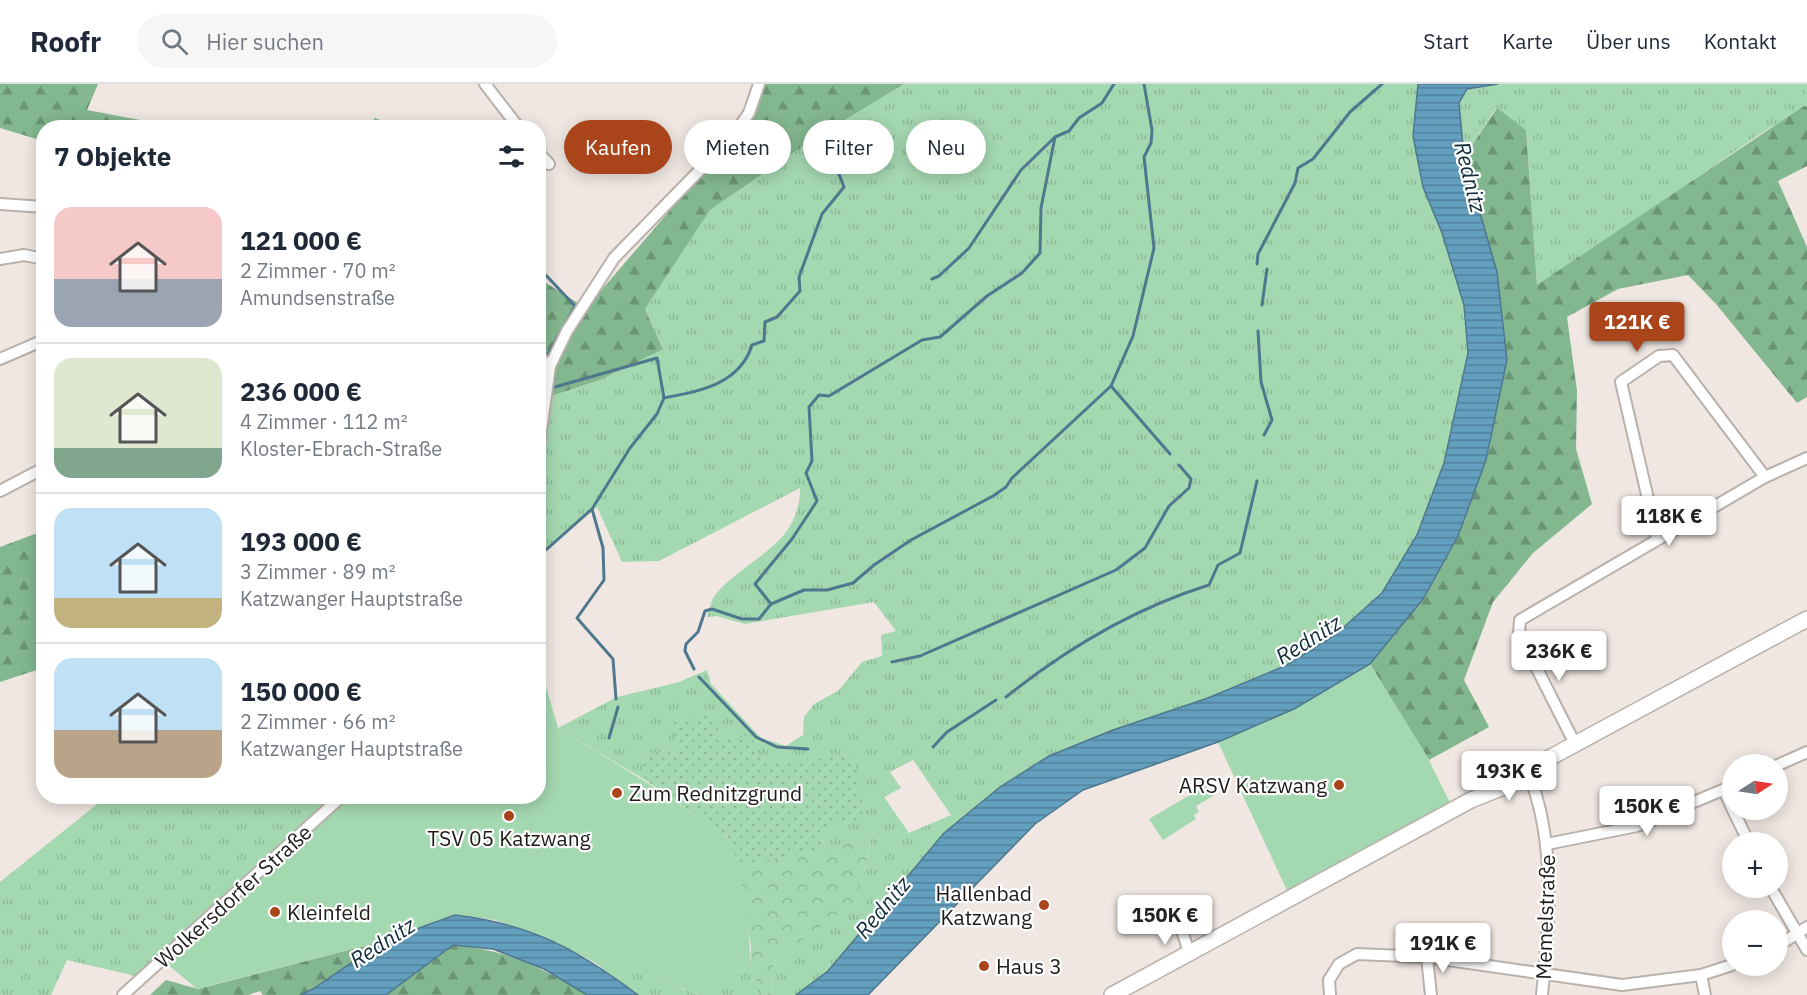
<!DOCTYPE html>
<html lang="de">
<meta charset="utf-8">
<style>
:root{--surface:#fff;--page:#f6f6f7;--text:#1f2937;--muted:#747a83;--line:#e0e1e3;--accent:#aa451b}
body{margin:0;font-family:"IBM Plex Sans",sans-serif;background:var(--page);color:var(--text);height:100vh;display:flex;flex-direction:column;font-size:22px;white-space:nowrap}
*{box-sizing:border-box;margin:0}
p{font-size:20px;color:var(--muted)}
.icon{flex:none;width:33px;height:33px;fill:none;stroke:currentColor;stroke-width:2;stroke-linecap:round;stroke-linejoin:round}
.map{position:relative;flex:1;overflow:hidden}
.side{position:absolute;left:36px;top:36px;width:510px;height:684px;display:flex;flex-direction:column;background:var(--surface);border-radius:24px;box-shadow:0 3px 15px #0003}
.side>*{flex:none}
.guide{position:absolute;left:564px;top:36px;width:570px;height:54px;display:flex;gap:12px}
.needle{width:39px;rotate:78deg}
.buttons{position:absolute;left:1722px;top:670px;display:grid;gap:12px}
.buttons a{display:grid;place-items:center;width:66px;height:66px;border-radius:50%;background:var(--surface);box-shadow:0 3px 15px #0003;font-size:30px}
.price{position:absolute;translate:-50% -51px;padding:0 14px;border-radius:6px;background:#fff;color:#222;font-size:20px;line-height:39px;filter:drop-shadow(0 2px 3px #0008)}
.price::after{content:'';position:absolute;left:50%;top:36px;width:18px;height:14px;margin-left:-9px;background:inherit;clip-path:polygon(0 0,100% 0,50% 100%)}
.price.current{background:var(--accent);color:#fff}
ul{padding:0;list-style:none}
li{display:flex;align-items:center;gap:18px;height:150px;padding:0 18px}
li+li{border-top:2px solid var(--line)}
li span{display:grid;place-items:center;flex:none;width:168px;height:120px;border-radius:18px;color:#555}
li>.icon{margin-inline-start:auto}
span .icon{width:72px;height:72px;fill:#fffc;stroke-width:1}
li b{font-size:26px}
h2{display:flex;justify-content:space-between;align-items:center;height:72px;padding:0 18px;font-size:26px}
.tag{padding:0 21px;border-radius:27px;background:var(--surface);box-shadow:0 3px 15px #0003;font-size:21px;line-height:54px}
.tag.current{background:var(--accent);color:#fff}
header{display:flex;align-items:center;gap:36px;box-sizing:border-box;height:84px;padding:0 30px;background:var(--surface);border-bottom:2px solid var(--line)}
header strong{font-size:28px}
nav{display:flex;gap:33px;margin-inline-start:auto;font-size:21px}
.search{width:420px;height:54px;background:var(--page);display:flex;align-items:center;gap:15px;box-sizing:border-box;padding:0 21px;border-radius:33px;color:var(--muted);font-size:22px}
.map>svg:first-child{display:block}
.grass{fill:url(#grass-tufts);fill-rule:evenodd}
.forest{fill:url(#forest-firs)}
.park{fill:url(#park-crowns)}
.garden{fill:url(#garden-dots)}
.pitch{fill:#a4d8b0}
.water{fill:url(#water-rules);stroke:#4f788e;stroke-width:1.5}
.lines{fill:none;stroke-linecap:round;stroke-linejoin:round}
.stream{stroke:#4f788e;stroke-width:3}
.street-casing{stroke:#b9b1ab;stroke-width:14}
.secondary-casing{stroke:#b9b1ab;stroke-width:18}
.street{stroke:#fff;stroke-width:10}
.secondary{stroke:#fff;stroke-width:15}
.poi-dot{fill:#aa451b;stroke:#fff;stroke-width:2}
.labels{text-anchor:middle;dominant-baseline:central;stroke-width:4.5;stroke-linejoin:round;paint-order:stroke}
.poi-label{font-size:21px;fill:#1f1c1a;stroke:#fff;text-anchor:start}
.street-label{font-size:21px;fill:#1f1c1a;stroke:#fff}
.water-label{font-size:22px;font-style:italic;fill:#102d3c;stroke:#fff}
</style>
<header>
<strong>Roofr</strong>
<div class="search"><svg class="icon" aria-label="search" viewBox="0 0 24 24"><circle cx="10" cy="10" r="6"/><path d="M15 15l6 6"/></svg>Hier suchen</div>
<nav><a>Start</a><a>Karte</a><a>Über uns</a><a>Kontakt</a></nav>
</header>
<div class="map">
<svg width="1807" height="911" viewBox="0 0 1807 911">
<defs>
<pattern id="grass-tufts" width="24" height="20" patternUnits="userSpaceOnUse" patternTransform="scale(1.5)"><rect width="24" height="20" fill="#a4d8b0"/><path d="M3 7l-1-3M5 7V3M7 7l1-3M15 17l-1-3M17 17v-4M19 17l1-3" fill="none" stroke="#8db997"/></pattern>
<pattern id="forest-firs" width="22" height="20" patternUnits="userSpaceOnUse" patternTransform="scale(1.5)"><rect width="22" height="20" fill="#83b78f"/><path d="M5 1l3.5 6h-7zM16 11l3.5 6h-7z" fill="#6b9474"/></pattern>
<pattern id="park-crowns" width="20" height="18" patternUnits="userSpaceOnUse" patternTransform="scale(1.5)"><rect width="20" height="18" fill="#a4d8b0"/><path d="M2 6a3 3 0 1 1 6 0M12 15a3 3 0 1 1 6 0" fill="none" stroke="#8db997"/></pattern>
<pattern id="garden-dots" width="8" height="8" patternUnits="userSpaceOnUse" patternTransform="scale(1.5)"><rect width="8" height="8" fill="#a4d8b0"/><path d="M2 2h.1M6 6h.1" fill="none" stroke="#8db997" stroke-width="1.8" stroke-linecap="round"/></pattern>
<pattern id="water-rules" width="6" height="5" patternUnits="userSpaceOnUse" patternTransform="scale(1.5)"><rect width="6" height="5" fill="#639fbf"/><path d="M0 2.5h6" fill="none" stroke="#51819a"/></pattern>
</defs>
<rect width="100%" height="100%" fill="#f0e7e2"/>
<!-- grass -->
<g class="grass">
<path d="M904,0H1418L1413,52L1423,103L1442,149L1464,221L1468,269L1444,379L1417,451L1382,509L1335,551L1287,581L1208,614L1113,646L1049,672L944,749L828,887L796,911H771L774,877L858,814L874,744L863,756L825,765L821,743L762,679L720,657L714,630L677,665L642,671L645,696L558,644L617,613L679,598L707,586L711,600L761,654L786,662L803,651L804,633L814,620L838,607L862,578L882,572L881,551L896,547L874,518L745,540L716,532L707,533C709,526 711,517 715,511C747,473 800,462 800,404L659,477L622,478L597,423L539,473V316L600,296L663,264L645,225L710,126L809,58ZM913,676L951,731L909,749L884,713L901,704L890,688Z"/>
<polygon points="1498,0 1807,0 1807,23 1763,48 1560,188 1537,201 1526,46 1496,24 1464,73 1459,19 1467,5"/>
<polygon points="106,713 341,713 166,879 144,894 67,876 51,911 0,911 0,798"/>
<polygon points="543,852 697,910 750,882 763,911 638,911 594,878"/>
</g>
<!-- forest -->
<g class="forest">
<polygon points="0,0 98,0 87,26 177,43 44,44 43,57 0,44"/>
<polygon points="761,0 904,0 809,58 710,126 645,225 663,265 600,296 539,316 538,194 586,224 746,38"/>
<polygon points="1804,22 1807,23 1807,82 1778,97 1807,163 1807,313 1797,319 1716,220 1688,191 1618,205 1567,233 1577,307 1576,365 1592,420 1533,469 1493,518 1464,596 1489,643 1429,676 1370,580 1423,515 1458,452 1497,188 1464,73 1497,24 1526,46 1537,201"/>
<polygon points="375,34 397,43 368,43"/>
<polygon points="43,447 43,584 0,598 0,463"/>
<polygon points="383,857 313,905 300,911 263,911 260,907 248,911 150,911 166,896 198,905"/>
<path d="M453,861C510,867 539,882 587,911H386Z"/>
</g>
<!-- park -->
<polygon class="park" points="874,743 858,815 774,877 771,911 763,911 750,882 751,862 738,782 863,756"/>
<!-- garden -->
<polygon class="garden" points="715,630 720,656 751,652 762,679 854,672 866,734 821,743 825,765 738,782 727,752 645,696 641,671 677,665 673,638"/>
<!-- pitch -->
<g class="pitch">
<path d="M539,579L558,644C604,672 649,699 693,729C703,736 720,744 727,753C743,775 751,855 750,882L698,910L495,836L455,831L383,857L197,905L166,879L341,713L538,712Z"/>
<polygon points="1370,580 1429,676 1453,725 1290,813 1218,658 1294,625"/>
<polygon points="1207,701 1213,712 1196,722 1199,728 1194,731 1196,735 1163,756 1149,735"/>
</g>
<!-- water -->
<g class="water">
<polygon points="1418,0 1498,0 1467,5 1459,19 1464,73 1497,188 1507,276 1486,376 1458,452 1423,515 1370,580 1294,625 1218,658 1083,706 1035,740 868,911 796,911 828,887 944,749 1000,703 1049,672 1113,646 1208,614 1287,581 1335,551 1382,509 1417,451 1444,379 1468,269 1464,221 1442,149 1423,103 1413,52"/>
<path d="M455,831C531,840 577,865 638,911H587L544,885L493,865L453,861L386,911H300L313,905L383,857Z"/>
</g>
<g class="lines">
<!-- stream -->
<g class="stream">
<polyline points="1257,180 1258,170 1295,99 1298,84 1313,75 1350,28 1382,0"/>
<polyline points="541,186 575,222 547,272"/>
<polyline points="932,195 939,192 969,164 1021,86 1055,53 1069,47 1079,34 1102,19 1114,0"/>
<polyline points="1262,221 1267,185"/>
<polyline points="1258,247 1261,298 1272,336 1264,351"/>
<polyline points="542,285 543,283"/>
<polyline points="1111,302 1170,370"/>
<polyline points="555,303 657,274 664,314 657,330 630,364 592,425 603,464 604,496 577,534 613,575 616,615"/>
<path d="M664,314C700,307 740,300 752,261L764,257L765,238L777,233L800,207L799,193L822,130L844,103L829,65"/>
<polyline points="538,473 592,425"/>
<polyline points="771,520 804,506 827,506 853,499 874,481 911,456 993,412 1006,403 1012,394 1111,302 1133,252 1154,164 1144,73 1151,59 1152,46 1144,0"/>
<polyline points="892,578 920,572 1116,486 1145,464 1169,422 1189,404 1191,395 1179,381"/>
<polyline points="694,585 685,567 686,560 698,548 705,527 712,525 742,535 759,535 771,520 755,500 792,455 817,417 806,389 812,377 809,323 819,311 829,312 922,256 940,253 987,212 1022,189 1040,169 1041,124 1055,53"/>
<polyline points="699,593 756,653 777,663 808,665"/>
<path d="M1006,613C1066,565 1135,524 1209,501L1218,481L1240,469L1257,397"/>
<polyline points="609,654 618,623"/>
<polyline points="933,663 947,648 996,616"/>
</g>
<defs>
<g id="street">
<polyline points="485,0 519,44"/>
<polyline points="538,68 549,80"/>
<polyline points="0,120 44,123"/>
<polyline points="0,175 24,171 44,175"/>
<polyline points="538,272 550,282"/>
<polyline points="0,275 44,256"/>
<polyline points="538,369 550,282 567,247 614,174 733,52 749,29 759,0"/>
<polyline points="0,407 44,384"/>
<polyline points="1657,454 1621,298 1659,272 1673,271 1765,393"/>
<polyline points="1575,660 1519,549 1520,536 1765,393 1807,374"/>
<polyline points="1778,681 1807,668"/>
<path d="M1527,686C1557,756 1549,837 1542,911"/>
<polyline points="1724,706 1732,724"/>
<polyline points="1733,726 1749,759"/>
<polyline points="1547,760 1637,742 1732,702"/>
<polyline points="1771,804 1807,866"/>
<polyline points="1179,838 1189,868"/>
<polyline points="1778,862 1807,843"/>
<polyline points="1427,873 1431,911"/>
<polyline points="1701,891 1705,911"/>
<polyline points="123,911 342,712"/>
<polyline points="1330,911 1329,896 1339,880 1357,870 1427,873 1622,901 1701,891 1732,881"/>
</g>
<polyline id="secondary" points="1112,911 1471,716 1501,704 1527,686 1807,535"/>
</defs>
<!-- street casing -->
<use href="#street" class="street-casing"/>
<!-- secondary casing -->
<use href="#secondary" class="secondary-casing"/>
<!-- street -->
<use href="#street" class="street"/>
<!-- secondary -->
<use href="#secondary" class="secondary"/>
</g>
<!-- markers -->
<g class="poi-dot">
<circle cx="1339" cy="701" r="6"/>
<circle cx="617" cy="709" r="6"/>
<circle cx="509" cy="732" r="6"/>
<circle cx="1044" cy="821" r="6"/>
<circle cx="275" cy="828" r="6"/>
<circle cx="984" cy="882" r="6"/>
</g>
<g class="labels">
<!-- poi labels -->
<g class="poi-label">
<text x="1327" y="701" text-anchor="end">ARSV Katzwang</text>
<text x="629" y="709">Zum Rednitzgrund</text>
<text x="509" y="754" text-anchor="middle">TSV 05 Katzwang</text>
<text x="1032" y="809" text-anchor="end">Hallenbad<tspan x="1032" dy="24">Katzwang</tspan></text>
<text x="287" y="828">Kleinfeld</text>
<text x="996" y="882">Haus 3</text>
</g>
<!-- street labels -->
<g class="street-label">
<text transform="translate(233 812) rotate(-42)">Wolkersdorfer Straße</text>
<text transform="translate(1545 833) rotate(-88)">Memelstraße</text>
</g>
<!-- water labels -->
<g class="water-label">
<text transform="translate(1471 93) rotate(76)">Rednitz</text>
<text transform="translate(1308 555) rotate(-32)">Rednitz</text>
<text transform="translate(882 823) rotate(-50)">Rednitz</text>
<text transform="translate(382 858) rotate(-33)">Rednitz</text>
</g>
</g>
</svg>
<div class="buttons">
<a><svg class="needle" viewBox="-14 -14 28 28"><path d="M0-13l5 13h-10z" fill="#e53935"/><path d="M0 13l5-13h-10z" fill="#747a83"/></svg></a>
<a>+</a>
<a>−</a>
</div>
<b class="price current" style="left:1637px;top:269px">121K €</b>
<b class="price" style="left:1669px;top:463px">118K €</b>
<b class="price" style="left:1559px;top:598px">236K €</b>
<b class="price" style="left:1509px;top:718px">193K €</b>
<b class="price" style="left:1647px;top:753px">150K €</b>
<b class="price" style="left:1165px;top:862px">150K €</b>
<b class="price" style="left:1443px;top:890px">191K €</b>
<div class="guide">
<a class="tag current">Kaufen</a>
<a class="tag">Mieten</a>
<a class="tag">Filter</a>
<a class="tag">Neu</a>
</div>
<section class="side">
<h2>7 Objekte<svg class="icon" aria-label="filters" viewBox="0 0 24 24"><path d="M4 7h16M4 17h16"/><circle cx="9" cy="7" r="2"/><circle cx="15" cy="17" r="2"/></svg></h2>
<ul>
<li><span style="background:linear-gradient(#f6c9c9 60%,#9aa5b1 0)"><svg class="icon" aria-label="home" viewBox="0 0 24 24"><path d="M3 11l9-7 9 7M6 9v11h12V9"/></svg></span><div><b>121 000 €</b><p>2 Zimmer · 70 m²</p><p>Amundsenstraße</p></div></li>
<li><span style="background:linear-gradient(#dfe7d0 75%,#7fa58c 0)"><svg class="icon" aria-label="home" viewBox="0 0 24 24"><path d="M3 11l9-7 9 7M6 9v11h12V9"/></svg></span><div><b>236 000 €</b><p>4 Zimmer · 112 m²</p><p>Kloster-Ebrach-Straße</p></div></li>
<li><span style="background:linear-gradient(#bfe0f5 75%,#c2b280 0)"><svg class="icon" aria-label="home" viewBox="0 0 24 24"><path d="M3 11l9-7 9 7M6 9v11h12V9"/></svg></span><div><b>193 000 €</b><p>3 Zimmer · 89 m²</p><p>Katzwanger Hauptstraße</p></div></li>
<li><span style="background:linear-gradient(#bfe0f5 60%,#b9a48a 0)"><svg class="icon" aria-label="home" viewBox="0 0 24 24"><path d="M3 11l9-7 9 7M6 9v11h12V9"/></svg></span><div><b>150 000 €</b><p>2 Zimmer · 66 m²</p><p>Katzwanger Hauptstraße</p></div></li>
</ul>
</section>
</div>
